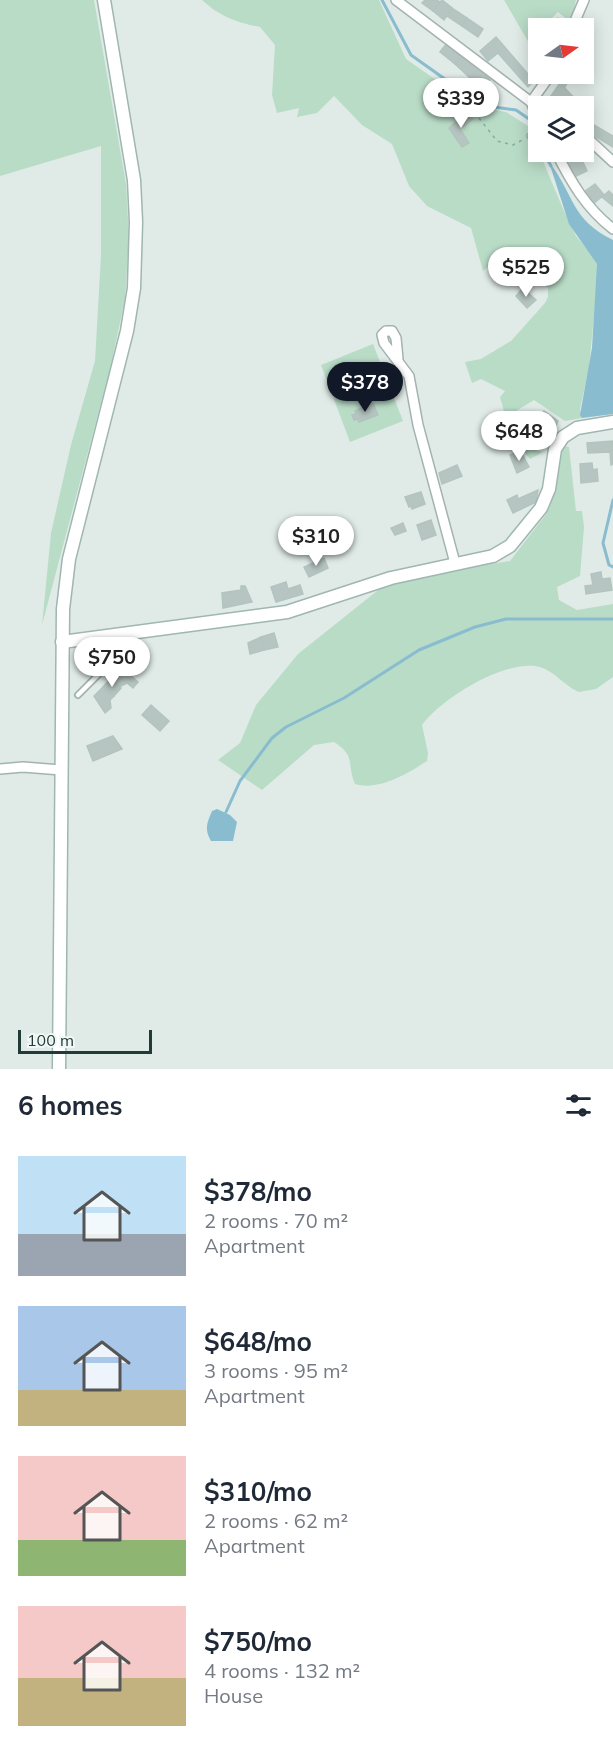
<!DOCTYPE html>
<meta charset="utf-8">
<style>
:root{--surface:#fff;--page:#f2f2f3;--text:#1f2937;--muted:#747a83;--accent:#111827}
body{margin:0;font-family:Mulish,sans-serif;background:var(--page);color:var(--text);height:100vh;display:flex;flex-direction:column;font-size:22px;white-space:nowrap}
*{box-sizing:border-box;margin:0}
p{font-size:20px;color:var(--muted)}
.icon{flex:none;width:33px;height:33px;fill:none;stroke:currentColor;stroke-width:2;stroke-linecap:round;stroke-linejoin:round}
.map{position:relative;height:1069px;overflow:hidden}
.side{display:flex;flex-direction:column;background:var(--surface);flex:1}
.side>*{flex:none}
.needle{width:39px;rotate:76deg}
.buttons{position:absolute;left:528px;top:18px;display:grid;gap:12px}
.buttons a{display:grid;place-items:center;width:66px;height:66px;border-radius:0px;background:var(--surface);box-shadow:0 3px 15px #0003;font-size:30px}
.scale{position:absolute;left:18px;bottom:15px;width:134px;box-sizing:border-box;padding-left:6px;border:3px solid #213b37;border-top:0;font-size:16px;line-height:21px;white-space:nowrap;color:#213b37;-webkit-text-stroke:4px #f1f7f5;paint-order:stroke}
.price{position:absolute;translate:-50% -51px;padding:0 14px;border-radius:21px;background:#fff;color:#222;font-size:20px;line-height:39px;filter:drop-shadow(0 2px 3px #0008)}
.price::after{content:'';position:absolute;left:50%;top:36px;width:18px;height:14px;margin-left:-9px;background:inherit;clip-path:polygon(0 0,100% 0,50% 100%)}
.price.selected{background:var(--accent);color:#fff}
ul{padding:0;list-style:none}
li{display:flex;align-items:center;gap:18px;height:150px;padding:0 18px}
li span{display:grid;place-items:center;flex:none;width:168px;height:120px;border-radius:0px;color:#555}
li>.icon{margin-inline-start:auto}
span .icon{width:72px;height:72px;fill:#fffc;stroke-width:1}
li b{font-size:26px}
h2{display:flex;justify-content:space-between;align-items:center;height:72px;padding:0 18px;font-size:26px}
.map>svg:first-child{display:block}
.green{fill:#b9dcc7}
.water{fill:#89bccf}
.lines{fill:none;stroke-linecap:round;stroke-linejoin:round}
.stream{stroke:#89bccf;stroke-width:3}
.building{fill:#b6c5c1;stroke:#b3c4bf;stroke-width:1.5}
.lane-casing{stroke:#a3b3af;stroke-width:8}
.street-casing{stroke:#a3b3af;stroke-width:12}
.secondary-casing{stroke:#9fb6b1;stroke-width:15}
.path{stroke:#81aea5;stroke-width:1.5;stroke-dasharray:3 4.5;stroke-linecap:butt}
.lane{stroke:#fff;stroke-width:4.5}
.street{stroke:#fff;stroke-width:9}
.secondary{stroke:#fff;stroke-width:12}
</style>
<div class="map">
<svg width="613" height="1069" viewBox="0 0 613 1069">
<rect width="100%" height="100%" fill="#e0ebe7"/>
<!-- green -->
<g class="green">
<polygon points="0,0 94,0 126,184 129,238 125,299 111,365 42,625 51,533 71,445 95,361 101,255 101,146 0,176"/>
<path d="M202,0H379L406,59L472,105L506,112L528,126L564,211L576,236L596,260L598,273L589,368L580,409L582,418L565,421L534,400L516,411C513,437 519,446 543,452L530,459L511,436L500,397L505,391L481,379L472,383L465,362L481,359L511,341L545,303L548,297V288L542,284L524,282L499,257L483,271L471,228L427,206L409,186L392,144L362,125L334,96L317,113L297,117L299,108L277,113L272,95L275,45L260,27C237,23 219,16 202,0Z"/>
<polygon points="504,0 576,0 571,23 558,12 542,28 538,28 538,33 529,43"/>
<polygon points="373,344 403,421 350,442 321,365"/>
<path d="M559,445L569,447L576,511H582L584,527L580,576L557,587L559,600L577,610L613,604V677L596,689L579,692C564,686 556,672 540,667C506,658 441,699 422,725L428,753L427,761C407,774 379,791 355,784C346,763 357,757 334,742L314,745L262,790L218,760L240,743L256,705L298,654L392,579L510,561L547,513L553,498Z"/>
</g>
<!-- water -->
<g class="water">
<path d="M549,162C575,195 570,219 613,240V414L582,418L580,415L592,348L597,264L569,224Z"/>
<path d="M217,809L230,815L237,822L233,841H211C204,829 207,823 212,811Z"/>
</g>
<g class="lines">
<!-- stream -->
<g class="stream">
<polyline points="382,0 411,55 473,99 494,107 516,110 529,119 538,139"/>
<polyline points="544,152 551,166"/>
<polyline points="613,500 603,543 609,565 613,567"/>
<polyline points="226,812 240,781 272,738 286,727 344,698 419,650 475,627 506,619 613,619"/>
</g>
</g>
<!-- building -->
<g class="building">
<polygon points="425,0 437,0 440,2 433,11 422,3"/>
<polygon points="442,0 452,8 444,20 433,11"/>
<polygon points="452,8 467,18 462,26 447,16"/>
<polygon points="467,18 483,29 478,37 462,26"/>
<polygon points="558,18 564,24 560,28 549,28"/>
<polygon points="496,37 534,81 528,87 498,53 488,61 480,51"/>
<polygon points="447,43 463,55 455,64 440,52"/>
<polygon points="463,55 478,69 470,78 455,64"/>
<polygon points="478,69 490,80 482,89 470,78"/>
<polygon points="555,74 572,74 565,87 555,80"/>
<polygon points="560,83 579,103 569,106 561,98 555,106 544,106"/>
<polygon points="467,112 473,119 460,129 469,143 462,147 449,128"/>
<polygon points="594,125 613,136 613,147 590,133"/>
<polygon points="579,154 587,171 574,177 567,160"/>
<polygon points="595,184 604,195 593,204 584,192"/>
<polygon points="609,191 613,195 613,206 602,197"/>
<polygon points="523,288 536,300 527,308 516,296"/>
<polygon points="373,403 378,415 359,422 358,419 354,420 352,415 356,414 355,411"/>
<polygon points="544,411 558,421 553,432 549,431 547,435 537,427"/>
<polygon points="531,421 548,435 541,444 532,439 524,427"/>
<polygon points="613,441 613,464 611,465 610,452 588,453 587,443"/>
<polygon points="520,450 529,467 517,473 510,455"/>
<polygon points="592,463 593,470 597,469 598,481 581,483 580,464"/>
<polygon points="457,465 462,476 442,484 439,473"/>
<polygon points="538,490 536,502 513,513 507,500 517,495 518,499"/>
<polygon points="421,492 425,504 412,509 411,506 409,507 405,497"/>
<polygon points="431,520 436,535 422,540 417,525"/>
<polygon points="403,523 406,531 395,535 391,528"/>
<polygon points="324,558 328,568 309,577 304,567"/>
<polygon points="601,572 602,579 610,578 612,590 586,594 585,586 593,585 591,574"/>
<polygon points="286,582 288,589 300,585 303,594 276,602 271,587"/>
<polygon points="241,586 245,586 252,602 223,608 222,593 241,590"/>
<polygon points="274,633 278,647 264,650 261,637"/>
<polygon points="261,637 264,650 250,654 248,643"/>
<polygon points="121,667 138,682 133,688 127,683 119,687 110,679"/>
<polygon points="110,679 121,688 114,696 103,687"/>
<polygon points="103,687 114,696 110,700 111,708 105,713 94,696"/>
<polygon points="151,705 169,721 160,731 142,715"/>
<polygon points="113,736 122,749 93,761 87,746"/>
</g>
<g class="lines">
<defs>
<g id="lane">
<polyline points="530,136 538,132"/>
<polyline points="78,695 111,662 110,638"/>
</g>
<g id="street">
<polyline points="396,0 531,102 538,118"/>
<polyline points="572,28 584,0"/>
<polyline points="531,102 551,74"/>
<polyline points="584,135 613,162"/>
<path d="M556,152C571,182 586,208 613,229"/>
<polyline points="398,359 396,338 392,331 386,331 382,335 384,343 409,376 418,425 455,563"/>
<polyline points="0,769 23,767 61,770"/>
</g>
<g id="secondary">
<polyline points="62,642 287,612 391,578 493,556 510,546 541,508 549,489 555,449 563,437 577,428 613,422"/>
<polyline points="59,1069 63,609 69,559 127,331 134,288 136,222 134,180 104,0"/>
</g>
</defs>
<!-- lane casing -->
<use href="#lane" class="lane-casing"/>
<!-- street casing -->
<use href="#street" class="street-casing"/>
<!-- secondary casing -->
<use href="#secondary" class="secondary-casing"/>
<!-- path -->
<polyline class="path" points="479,118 497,141 513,145 524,139"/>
<!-- lane -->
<use href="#lane" class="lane"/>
<!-- street -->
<use href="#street" class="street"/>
<!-- secondary -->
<use href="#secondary" class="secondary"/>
</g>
</svg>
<div class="buttons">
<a><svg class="needle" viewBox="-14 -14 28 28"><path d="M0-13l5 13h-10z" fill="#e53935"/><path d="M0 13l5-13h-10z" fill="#747a83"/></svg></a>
<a><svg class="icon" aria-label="layers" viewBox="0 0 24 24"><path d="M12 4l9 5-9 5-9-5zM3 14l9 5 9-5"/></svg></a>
</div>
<div class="scale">100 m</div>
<b class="price" style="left:461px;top:129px">$339</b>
<b class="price" style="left:526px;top:298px">$525</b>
<b class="price selected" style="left:365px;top:413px">$378</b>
<b class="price" style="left:519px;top:462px">$648</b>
<b class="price" style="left:316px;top:567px">$310</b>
<b class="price" style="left:112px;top:688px">$750</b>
</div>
<section class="side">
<h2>6 homes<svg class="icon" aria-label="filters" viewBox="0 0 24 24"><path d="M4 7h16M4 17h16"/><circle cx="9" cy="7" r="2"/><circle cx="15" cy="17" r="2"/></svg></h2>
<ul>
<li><span style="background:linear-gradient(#bfe0f5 65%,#9aa5b1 0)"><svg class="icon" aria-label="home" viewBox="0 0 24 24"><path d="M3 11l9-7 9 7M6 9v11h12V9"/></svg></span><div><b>$378/mo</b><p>2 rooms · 70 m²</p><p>Apartment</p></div></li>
<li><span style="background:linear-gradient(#a9c7e8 70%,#c2b280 0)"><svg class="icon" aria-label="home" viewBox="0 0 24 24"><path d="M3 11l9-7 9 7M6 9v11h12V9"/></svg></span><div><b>$648/mo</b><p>3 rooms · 95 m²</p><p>Apartment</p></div></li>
<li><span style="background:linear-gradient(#f6c9c9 70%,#8fb573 0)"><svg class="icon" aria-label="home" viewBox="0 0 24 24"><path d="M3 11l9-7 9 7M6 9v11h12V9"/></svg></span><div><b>$310/mo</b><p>2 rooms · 62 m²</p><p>Apartment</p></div></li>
<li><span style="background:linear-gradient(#f6c9c9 60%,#c2b280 0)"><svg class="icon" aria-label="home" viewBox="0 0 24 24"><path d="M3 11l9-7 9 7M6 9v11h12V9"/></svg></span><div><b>$750/mo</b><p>4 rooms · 132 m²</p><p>House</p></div></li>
</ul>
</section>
